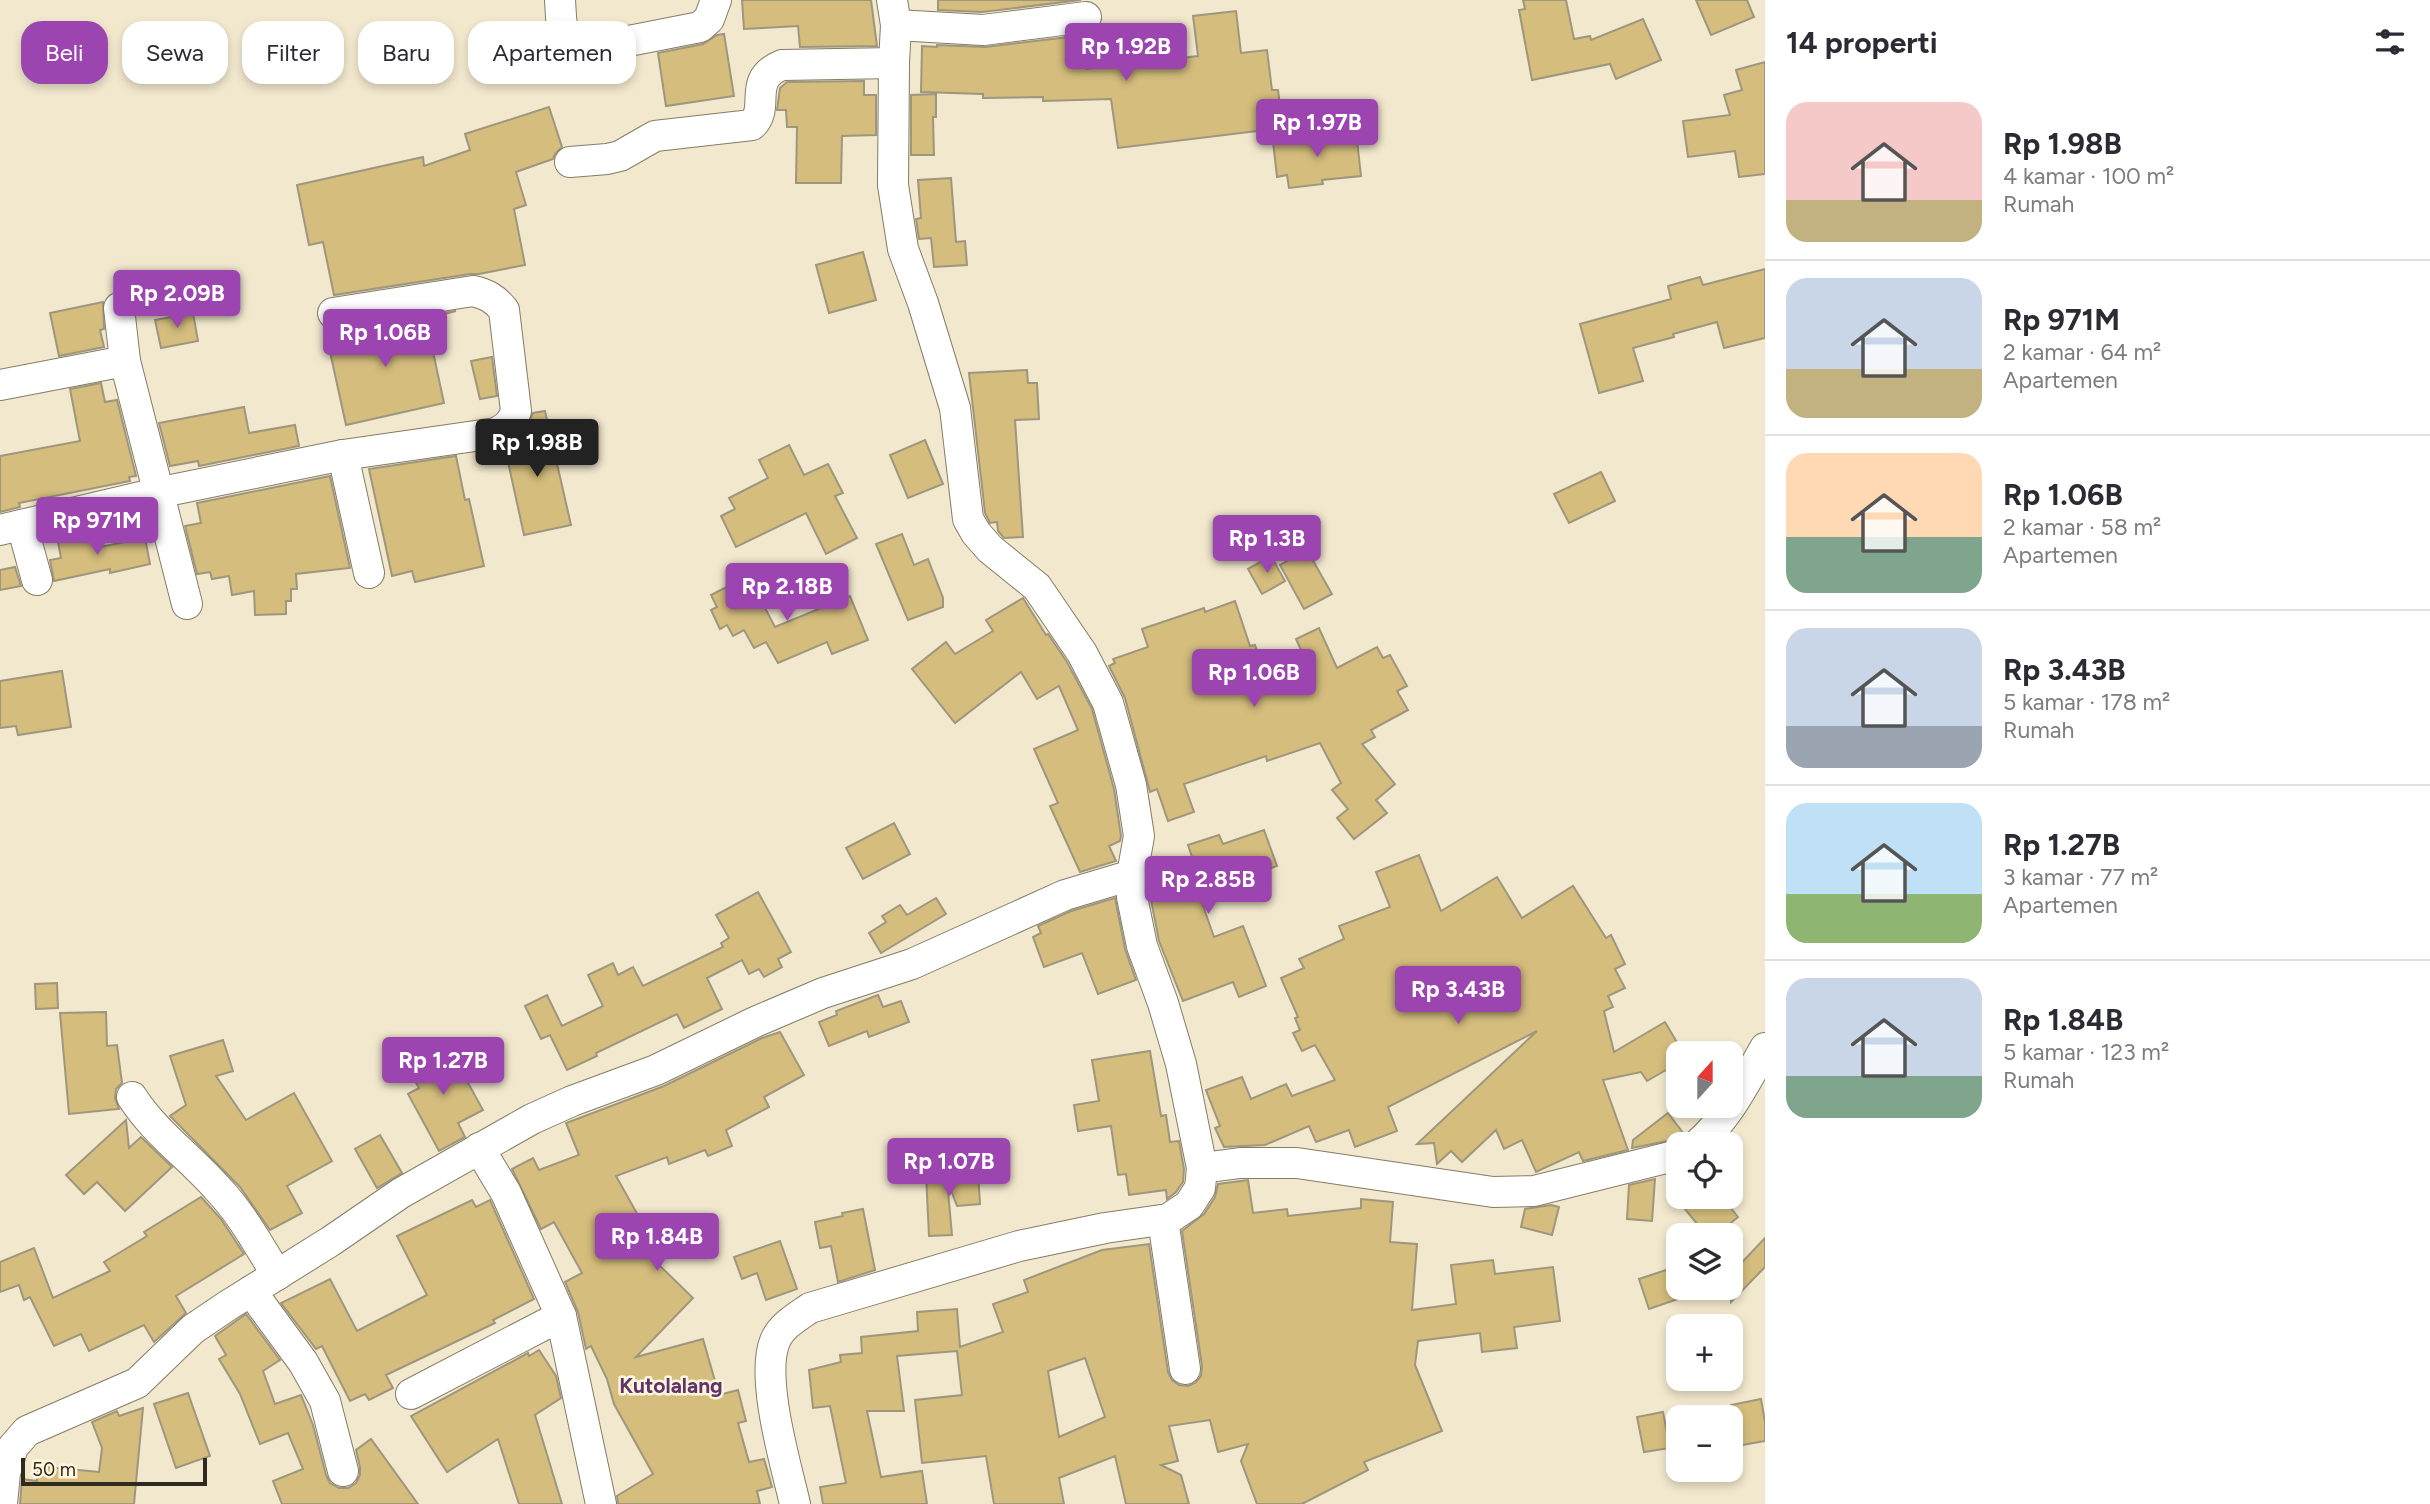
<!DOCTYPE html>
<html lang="id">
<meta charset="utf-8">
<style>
:root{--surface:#fff;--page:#f7f7f7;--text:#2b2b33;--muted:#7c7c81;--line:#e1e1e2;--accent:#9c44b0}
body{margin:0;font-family:Figtree,sans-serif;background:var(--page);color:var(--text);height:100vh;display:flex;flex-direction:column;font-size:26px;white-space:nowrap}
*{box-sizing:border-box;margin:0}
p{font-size:23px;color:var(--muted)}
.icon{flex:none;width:38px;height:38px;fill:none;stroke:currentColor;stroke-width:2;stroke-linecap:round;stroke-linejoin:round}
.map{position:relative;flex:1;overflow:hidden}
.details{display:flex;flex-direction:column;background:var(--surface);width:665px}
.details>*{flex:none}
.guide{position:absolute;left:21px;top:21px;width:665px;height:63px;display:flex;gap:14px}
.needle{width:46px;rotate:21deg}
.fabs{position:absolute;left:1666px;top:1041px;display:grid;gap:14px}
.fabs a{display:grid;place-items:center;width:77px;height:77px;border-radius:14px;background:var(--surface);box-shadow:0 4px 10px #0003;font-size:35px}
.scale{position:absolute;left:21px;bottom:18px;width:186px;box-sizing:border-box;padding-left:7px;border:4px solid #2e2a20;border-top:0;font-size:19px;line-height:24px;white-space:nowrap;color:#2e2a20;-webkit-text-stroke:5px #fff6db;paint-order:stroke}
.price{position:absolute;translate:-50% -60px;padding:0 16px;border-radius:7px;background:var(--accent);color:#fff;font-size:23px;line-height:46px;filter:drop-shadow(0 2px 4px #0008)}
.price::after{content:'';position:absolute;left:50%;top:42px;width:21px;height:16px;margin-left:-10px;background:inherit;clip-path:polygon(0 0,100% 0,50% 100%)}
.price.current{background:#222;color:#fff}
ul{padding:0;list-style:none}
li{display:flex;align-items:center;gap:21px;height:175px;padding:0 21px}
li+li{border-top:2px solid var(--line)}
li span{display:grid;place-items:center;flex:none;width:196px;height:140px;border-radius:21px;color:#555}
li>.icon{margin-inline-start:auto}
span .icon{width:84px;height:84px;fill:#fffc;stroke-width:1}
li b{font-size:30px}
h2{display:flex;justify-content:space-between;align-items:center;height:84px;padding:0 21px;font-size:30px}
.tag{padding:0 24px;border-radius:21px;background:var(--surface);box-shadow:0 4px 10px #0003;font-size:24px;line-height:63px}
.tag.current{background:var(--accent);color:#fff}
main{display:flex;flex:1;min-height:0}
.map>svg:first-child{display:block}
.building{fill:#d4bd7d;stroke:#9f967e;stroke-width:2;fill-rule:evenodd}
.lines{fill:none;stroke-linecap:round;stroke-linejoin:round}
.street-casing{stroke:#857c65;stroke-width:32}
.street{stroke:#fff;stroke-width:30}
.labels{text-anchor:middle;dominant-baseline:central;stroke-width:5;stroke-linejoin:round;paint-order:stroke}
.quarter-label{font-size:21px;font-weight:bold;fill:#60346a;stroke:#fff6db}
</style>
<main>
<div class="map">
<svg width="1765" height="1504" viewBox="0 0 1765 1504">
<rect width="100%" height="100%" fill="#f2e8ce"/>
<!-- building -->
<g class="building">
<polygon points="742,0 871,0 877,46 800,47 798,26 744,29"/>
<polygon points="938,0 1081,0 982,12 938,10"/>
<polygon points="1523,0 1566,0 1574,39 1590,36 1591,40 1643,19 1661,60 1616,79 1610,64 1532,80 1519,10 1525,9"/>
<polygon points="1696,0 1747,0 1754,17 1711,35"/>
<polygon points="1236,11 1241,53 1267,50 1272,90 1278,90 1283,128 1118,148 1111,99 1043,101 1043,97 983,98 983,94 921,92 922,46 937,47 937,45 985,47 1086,35 1086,69 1198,56 1193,16"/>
<polygon points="724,34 734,96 666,106 658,53 703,44 717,35"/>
<polygon points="1765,62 1765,174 1739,177 1735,151 1688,157 1683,121 1730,115 1724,95 1742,90 1736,70"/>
<polygon points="864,81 864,95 876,95 876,135 842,136 841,183 796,183 797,127 787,127 786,110 777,110 780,88 787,82"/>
<polygon points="936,94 936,117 933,117 934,155 911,155 911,95"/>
<polygon points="549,107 562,147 555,154 553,159 516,172 526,205 514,209 525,265 479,274 470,274 334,295 323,242 309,245 297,185 423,157 424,166 470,150 465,134"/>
<polygon points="1356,131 1361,176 1322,180 1323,184 1289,188 1287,175 1277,177 1273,141"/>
<polygon points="951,178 956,242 965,241 967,265 934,267 931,238 919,239 916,219 921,218 918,180"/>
<polygon points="863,252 876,300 829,313 816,265"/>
<polygon points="1765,269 1765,338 1724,348 1717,322 1673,334 1674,337 1633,348 1643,381 1599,393 1580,324 1671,299 1668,286 1700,277 1703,285"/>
<polygon points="103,302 104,329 100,330 104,347 59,356 50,313"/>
<polygon points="456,311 426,319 444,403 346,425 325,329 336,330"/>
<polygon points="193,313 198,341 161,348 155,320"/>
<polygon points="492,357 497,396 480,399 471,361"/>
<polygon points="1027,370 1028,383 1037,383 1039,419 1015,420 1023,537 1004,538 998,531 997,522 990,523 985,513 969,373"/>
<polygon points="101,383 105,402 117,400 136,476 129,477 130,481 19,503 20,507 0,512 0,456 80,441 70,389"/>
<polygon points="244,407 249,433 295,425 299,446 199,466 198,461 170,466 159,423"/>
<polygon points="545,411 571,525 524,535 505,448 517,440 525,438 524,433 533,413"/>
<polygon points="925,440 943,484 908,498 890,455"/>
<polygon points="789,445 804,475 828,464 843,493 835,496 857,538 826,554 806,513 736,547 721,516 735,509 729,498 768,478 759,460"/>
<polygon points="456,456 465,500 469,499 484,566 415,582 412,571 392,576 369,469"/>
<polygon points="1601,472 1615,501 1569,523 1554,494"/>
<polygon points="330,476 350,568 296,574 297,589 291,589 291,601 286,601 286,614 255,615 254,591 232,595 229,576 212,579 210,572 197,574 185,526 201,523 197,503"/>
<polygon points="902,534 914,565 928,559 943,598 943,607 908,620 876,544"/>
<polygon points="92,535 95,548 145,538 150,564 110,573 110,569 54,581 50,560 61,558 58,542"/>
<polygon points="1307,550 1332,594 1304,609 1280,565"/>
<polygon points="1271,556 1285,581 1262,594 1248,569"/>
<polygon points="15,567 21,586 0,590 0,570"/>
<polygon points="748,576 775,627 850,596 868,640 832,654 827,642 778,663 766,642 754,648 744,630 733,636 727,625 720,629 711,610 717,607 711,595"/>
<polygon points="1023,598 1046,635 1048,634 1067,662 1092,709 1114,789 1121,836 1120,841 1109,846 1116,861 1080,872 1050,806 1058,803 1034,749 1078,730 1059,686 1037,699 1021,672 955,723 912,669 946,642 955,654 993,631 986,620"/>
<polygon points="1235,601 1250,646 1255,645 1261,664 1301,650 1296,639 1319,628 1337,668 1377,647 1383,658 1390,655 1407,686 1397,691 1408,710 1371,730 1375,737 1362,744 1395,784 1376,800 1387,813 1354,839 1337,818 1348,809 1332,790 1341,783 1320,743 1267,761 1266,756 1184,784 1194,812 1168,821 1157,789 1150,792 1125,698 1109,666 1115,663 1113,659 1148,647 1142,629 1204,608 1205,612"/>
<polygon points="62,671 71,727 18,735 16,726 0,728 0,681"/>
<polygon points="894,823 910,854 863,879 846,848"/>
<polygon points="1264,830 1277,866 1235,881 1238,888 1201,900 1214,937 1243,926 1266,986 1239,997 1233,982 1183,1001 1159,941 1150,895 1150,875 1193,860 1188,845 1219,835 1223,844"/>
<polygon points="1419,855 1441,911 1497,877 1522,918 1573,886 1606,938 1611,935 1625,964 1615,969 1625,988 1608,996 1613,1007 1604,1011 1614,1052 1665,1022 1678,1044 1678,1063 1647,1081 1641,1072 1603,1080 1628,1150 1583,1161 1579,1152 1536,1172 1522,1140 1504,1149 1496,1130 1462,1162 1451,1151 1437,1164 1434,1143 1417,1144 1537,1031 1388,1107 1397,1131 1355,1147 1349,1130 1316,1142 1309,1126 1265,1145 1224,1147 1215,1128 1220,1126 1206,1090 1242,1077 1251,1099 1286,1084 1292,1096 1335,1080 1315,1045 1302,1051 1293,1033 1300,1030 1295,1018 1298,1017 1281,978 1304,968 1299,959 1344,939 1339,926 1390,907 1376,872"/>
<polygon points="758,892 791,952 778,959 782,967 764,977 759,969 749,974 742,960 707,978 722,1009 684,1028 677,1014 596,1053 597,1056 567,1070 550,1035 541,1039 525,1006 547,995 562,1026 603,1006 588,975 613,963 618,975 633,967 643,986 723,947 721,943 729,938 716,915"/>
<polygon points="936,898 946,914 881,953 869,933 886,922 882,916 900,905 907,915"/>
<polygon points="1115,898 1125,949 1136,980 1098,994 1082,953 1044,967 1033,937 1041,933 1038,926 1071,911"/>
<polygon points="57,983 58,1008 36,1009 35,984"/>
<polygon points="878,995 883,1007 901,1001 909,1022 869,1037 867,1031 829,1046 819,1022 837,1015 836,1011"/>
<polygon points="106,1012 107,1046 117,1045 122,1083 116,1089 115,1098 119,1109 69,1114 60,1013"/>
<polygon points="780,1032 804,1075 764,1097 769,1107 726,1130 732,1146 708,1156 705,1150 669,1164 667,1157 616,1176 649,1235 662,1228 675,1252 657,1263 693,1298 636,1357 703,1339 719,1395 738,1390 746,1421 738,1423 749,1462 764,1459 772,1487 757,1491 760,1504 618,1504 617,1496 653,1474 614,1404 607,1379 591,1346 586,1349 578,1312 565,1282 582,1273 554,1222 541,1229 512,1169 533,1158 539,1170 579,1155 566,1123 664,1086 762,1038"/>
<polygon points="223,1040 233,1071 216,1076 246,1120 294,1093 332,1161 287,1186 302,1213 270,1230 240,1187 170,1116 186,1105 170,1056"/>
<polygon points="447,1045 483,1110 458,1123 465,1137 439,1151 408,1094 419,1088 407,1067"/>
<polygon points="1150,1051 1161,1116 1166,1115 1170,1142 1179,1141 1184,1169 1183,1182 1176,1192 1167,1199 1166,1190 1129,1195 1126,1174 1118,1175 1111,1126 1078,1131 1074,1105 1099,1101 1092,1060"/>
<polygon points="1668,1113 1684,1134 1682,1138 1632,1148 1633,1140"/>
<polygon points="126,1120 129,1148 141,1137 172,1167 125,1211 97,1182 84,1194 66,1175"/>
<polygon points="380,1135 402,1173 377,1188 355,1149"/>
<polygon points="978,1172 980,1204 957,1206 947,1180 952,1235 929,1236 926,1175"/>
<polygon points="1655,1179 1652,1221 1627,1219 1629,1185"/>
<path d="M1248,1180L1253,1213L1287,1209L1288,1216L1361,1208V1199L1393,1202L1390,1242L1417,1244L1412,1310L1456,1304L1451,1265L1493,1260L1495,1274L1553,1267L1560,1321L1514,1327L1517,1348L1482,1352L1480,1333L1418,1341L1415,1365L1442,1431L1364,1462L1368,1470L1302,1504H1257L1241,1461L1248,1444L1218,1452L1210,1420L1169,1426L1178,1461L1161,1465L1181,1475L1189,1504H1126L1115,1456L1059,1478L1064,1504H994L986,1456L922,1463L915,1400L962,1395L957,1351L897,1356L904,1411H867L881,1477L922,1471L927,1504H823L820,1487L846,1483L830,1406L813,1408L809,1370L841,1362L840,1355L862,1353L861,1337L918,1331L917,1312L957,1309L960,1347L1003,1332L993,1304L1028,1292L1024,1280L1102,1250L1149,1244L1168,1372L1172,1380L1179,1385L1188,1386L1195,1383L1201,1376L1202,1366L1182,1231L1204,1214L1215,1197L1218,1184ZM1085,1358L1105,1417L1059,1437L1048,1371Z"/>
<polygon points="201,1197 221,1219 244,1254 176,1296 186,1313 154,1342 144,1325 89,1351 81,1334 54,1346 30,1297 24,1300 19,1285 0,1292 0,1262 34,1248 53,1298 110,1271 104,1262 147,1236 144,1232"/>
<polygon points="1675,1197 1722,1197 1738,1217 1715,1236 1707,1236"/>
<polygon points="472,1200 476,1207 490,1200 534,1299 493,1320 495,1323 386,1375 393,1388 369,1400 365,1394 350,1401 322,1346 316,1349 281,1303 330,1279 357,1331 427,1295 397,1236"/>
<polygon points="1551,1205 1559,1207 1552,1235 1521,1227 1525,1209"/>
<polygon points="863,1209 875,1270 838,1282 831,1246 820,1248 815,1222 843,1216 842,1213"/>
<polygon points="1765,1238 1765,1267 1731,1302 1731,1274"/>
<polygon points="780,1241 797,1289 766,1300 757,1273 742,1279 734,1257"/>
<polygon points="1678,1266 1678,1299 1649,1309 1639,1279"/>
<polygon points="246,1314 280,1360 263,1371 275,1404 301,1395 313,1425 326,1475 330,1483 339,1488 348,1488 356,1483 360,1475 360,1467 356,1450 371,1439 418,1504 282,1504 273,1481 303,1469 288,1433 260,1444 240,1394 219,1359 226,1355 215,1336"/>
<polygon points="539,1350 556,1376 561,1398 535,1415 562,1504 519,1504 498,1439 447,1472 411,1416 528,1353 529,1356"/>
<polygon points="188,1393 210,1456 176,1468 154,1404"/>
<polygon points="1761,1399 1765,1422 1765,1441 1731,1447 1731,1405"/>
<polygon points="143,1408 134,1504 20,1504 22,1479 37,1481 38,1466 99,1472 102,1448 92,1422 117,1411 119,1416"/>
<polygon points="1663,1412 1670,1448 1644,1452 1637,1417"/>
</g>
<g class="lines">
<defs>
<g id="street">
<path d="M560,0C562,25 558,42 588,49L700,27L709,19L716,0"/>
<polyline points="896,25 983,30 1086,17"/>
<path d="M570,162L607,159L620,156L655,136L752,125C771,107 746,80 782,65L894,63"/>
<polyline points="119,308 125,361 187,604"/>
<polyline points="0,385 125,361"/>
<polyline points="343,455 369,573"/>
<polyline points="22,525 37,580"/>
<path d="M0,530L157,493L343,455L496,433C507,427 512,423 516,411L504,310C495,299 487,294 473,291L333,313"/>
<path d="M132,1097C155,1133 190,1157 218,1189C242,1214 259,1246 277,1275"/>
<path d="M1698,1144C1728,1118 1745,1083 1765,1048"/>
<polyline points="479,1148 506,1193 561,1316 601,1504"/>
<polyline points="1202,1168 1240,1163 1297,1163 1493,1192 1534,1191 1678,1155"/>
<polyline points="1163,1220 1185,1369"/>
<polyline points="251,1291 303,1362 325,1401 343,1471"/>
<polyline points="411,1394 561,1316"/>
<polyline points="2,1504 5,1473 13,1447 27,1431 137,1383 193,1329 227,1306 331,1241 401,1193 532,1119 572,1101 656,1070 755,1022 823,993 912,964 1065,895 1132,875 1139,836 1131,785 1108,703 1082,653 1037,587 990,549 976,533 968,519 955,408 923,303 903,249 893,185 894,63 896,25 892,0"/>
<path d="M795,1504C786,1465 760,1378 775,1341C781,1326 797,1317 810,1308L1019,1246L1105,1228L1168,1219L1189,1205L1200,1188L1202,1168L1181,1064L1163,1003L1142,946L1132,897V875"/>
</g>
</defs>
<!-- street casing -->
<use href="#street" class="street-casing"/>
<!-- street -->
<use href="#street" class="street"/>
</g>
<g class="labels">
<!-- quarter labels -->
<g class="quarter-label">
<text x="671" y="1385">Kutolalang</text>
</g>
</g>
</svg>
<div class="fabs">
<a><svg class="needle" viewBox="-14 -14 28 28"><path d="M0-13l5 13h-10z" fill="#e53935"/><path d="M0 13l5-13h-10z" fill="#7c7c81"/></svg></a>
<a><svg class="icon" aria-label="locate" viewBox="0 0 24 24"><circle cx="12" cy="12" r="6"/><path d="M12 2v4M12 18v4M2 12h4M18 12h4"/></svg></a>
<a><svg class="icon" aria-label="layers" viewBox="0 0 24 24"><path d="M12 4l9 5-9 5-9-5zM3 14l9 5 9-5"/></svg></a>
<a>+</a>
<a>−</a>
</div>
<div class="scale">50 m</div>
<b class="price" style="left:1126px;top:83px">Rp 1.92B</b>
<b class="price" style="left:1317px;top:159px">Rp 1.97B</b>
<b class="price" style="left:177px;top:330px">Rp 2.09B</b>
<b class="price" style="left:385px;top:369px">Rp 1.06B</b>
<b class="price current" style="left:537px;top:479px">Rp 1.98B</b>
<b class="price" style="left:97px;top:557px">Rp 971M</b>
<b class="price" style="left:1267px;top:575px">Rp 1.3B</b>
<b class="price" style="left:787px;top:623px">Rp 2.18B</b>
<b class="price" style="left:1254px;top:709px">Rp 1.06B</b>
<b class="price" style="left:1208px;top:916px">Rp 2.85B</b>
<b class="price" style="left:1458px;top:1026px">Rp 3.43B</b>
<b class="price" style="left:443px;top:1097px">Rp 1.27B</b>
<b class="price" style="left:949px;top:1198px">Rp 1.07B</b>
<b class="price" style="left:657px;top:1273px">Rp 1.84B</b>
<div class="guide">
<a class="tag current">Beli</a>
<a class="tag">Sewa</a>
<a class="tag">Filter</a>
<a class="tag">Baru</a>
<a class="tag">Apartemen</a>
</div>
</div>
<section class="details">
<h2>14 properti<svg class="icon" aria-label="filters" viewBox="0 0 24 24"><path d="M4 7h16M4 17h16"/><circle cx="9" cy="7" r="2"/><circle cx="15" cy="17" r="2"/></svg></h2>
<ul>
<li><span style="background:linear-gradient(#f6c9c9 70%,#c2b280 0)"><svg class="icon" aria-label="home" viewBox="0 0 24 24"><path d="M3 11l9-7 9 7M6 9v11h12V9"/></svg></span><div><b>Rp 1.98B</b><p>4 kamar · 100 m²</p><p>Rumah</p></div></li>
<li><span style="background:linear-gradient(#c9d6e8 65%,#c2b280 0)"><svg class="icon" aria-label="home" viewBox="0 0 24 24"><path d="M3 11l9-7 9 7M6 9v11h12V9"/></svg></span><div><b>Rp 971M</b><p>2 kamar · 64 m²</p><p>Apartemen</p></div></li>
<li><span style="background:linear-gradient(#ffd9b3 60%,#7fa58c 0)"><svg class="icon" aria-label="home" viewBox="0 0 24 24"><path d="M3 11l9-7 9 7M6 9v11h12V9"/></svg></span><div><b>Rp 1.06B</b><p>2 kamar · 58 m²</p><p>Apartemen</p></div></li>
<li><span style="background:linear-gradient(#c9d6e8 70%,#9aa5b1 0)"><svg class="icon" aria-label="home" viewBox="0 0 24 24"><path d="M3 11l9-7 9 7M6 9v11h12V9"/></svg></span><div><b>Rp 3.43B</b><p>5 kamar · 178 m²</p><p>Rumah</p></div></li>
<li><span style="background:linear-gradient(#bfe0f5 65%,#8fb573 0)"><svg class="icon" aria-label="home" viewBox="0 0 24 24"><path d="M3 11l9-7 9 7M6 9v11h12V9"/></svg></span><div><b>Rp 1.27B</b><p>3 kamar · 77 m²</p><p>Apartemen</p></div></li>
<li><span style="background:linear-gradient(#c9d6e8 70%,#7fa58c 0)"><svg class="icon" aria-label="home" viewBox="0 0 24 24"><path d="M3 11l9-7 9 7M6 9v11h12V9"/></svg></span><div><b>Rp 1.84B</b><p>5 kamar · 123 m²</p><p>Rumah</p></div></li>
</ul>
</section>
</main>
